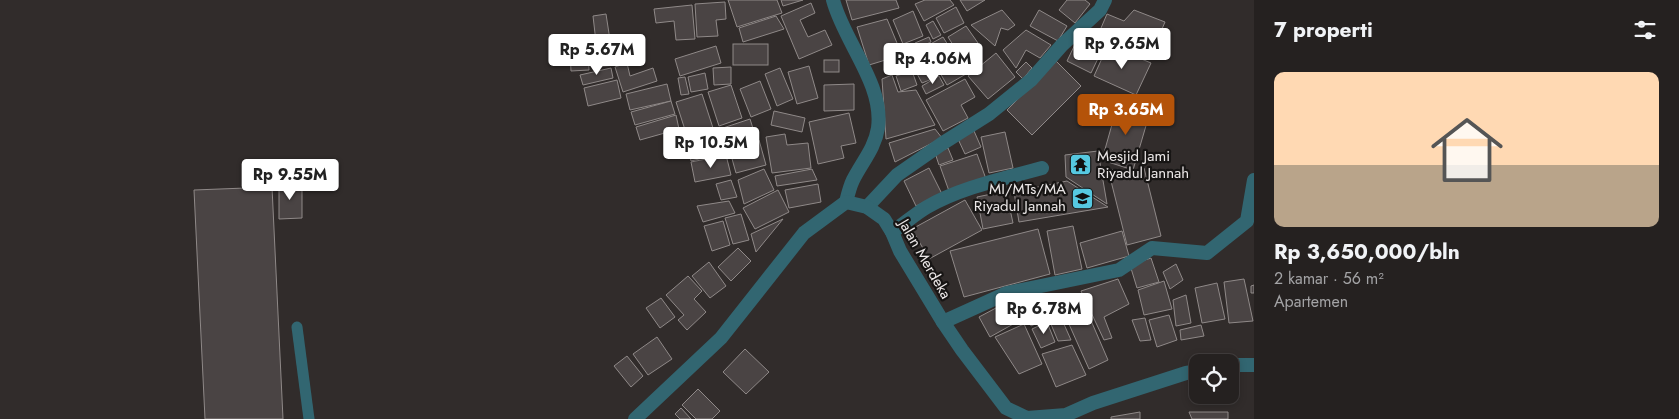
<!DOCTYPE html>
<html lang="id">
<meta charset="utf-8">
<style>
:root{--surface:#252120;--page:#312e2d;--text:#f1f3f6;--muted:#a3a3a5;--line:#423e3e;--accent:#b45309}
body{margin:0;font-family:Jost,sans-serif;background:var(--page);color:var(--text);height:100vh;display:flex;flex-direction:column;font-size:19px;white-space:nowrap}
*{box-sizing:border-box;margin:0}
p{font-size:16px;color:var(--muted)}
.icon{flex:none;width:28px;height:28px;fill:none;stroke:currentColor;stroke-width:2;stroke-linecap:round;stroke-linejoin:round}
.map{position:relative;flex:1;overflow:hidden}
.drawer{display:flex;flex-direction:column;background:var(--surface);width:425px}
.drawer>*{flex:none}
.tools{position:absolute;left:1189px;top:354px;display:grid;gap:10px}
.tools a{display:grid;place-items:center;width:50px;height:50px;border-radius:10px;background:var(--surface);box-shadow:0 2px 8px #0003,0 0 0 1px var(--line);font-size:25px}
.price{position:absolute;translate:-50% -42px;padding:0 11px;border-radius:5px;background:#fff;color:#222;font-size:16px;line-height:32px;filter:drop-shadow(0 1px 2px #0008)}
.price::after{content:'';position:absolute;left:50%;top:30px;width:15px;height:11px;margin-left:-8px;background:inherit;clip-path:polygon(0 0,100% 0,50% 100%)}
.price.active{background:var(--accent);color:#fff}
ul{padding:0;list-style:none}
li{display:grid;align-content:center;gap:10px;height:265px;padding:0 20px}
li+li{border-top:1px solid var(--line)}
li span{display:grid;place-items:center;height:155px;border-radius:10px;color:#555}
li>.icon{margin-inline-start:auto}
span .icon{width:90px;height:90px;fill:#fffc;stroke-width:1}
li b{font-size:21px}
h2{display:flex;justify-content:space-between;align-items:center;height:60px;padding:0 20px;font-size:21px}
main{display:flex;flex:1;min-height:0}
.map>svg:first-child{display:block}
.building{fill:#4a4444;stroke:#8f8988}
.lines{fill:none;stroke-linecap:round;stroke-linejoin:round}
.service{stroke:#326671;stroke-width:11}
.minor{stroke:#326671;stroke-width:14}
.tertiary{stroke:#326671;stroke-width:14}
.labels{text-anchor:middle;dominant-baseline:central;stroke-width:4.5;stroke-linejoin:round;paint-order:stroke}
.poi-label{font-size:15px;fill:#ece8e8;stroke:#171514;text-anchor:start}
.street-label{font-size:15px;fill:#ece8e8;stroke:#171514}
</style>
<main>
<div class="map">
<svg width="1254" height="419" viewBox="0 0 1254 419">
<rect width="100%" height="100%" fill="#312c2b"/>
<!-- building -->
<g class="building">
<polygon points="728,0 777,0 782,13 737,27"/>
<polygon points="781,0 803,0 783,6"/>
<polygon points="846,0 896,0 899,8 852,20"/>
<polygon points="925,0 950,0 954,5 924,21 915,4"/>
<polygon points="960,0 985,0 967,11"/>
<polygon points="1067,0 1085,0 1090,4 1075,23 1059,10"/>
<polygon points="725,2 726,19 716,20 718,36 697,37 695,4"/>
<polygon points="811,3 815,13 800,20 808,37 825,30 832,45 799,59 781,16"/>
<polygon points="692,5 695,39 676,40 674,21 656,23 654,9"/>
<polygon points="956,7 964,23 944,33 936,18"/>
<polygon points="1002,10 1015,25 1008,30 1001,28 995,46 971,25"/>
<polygon points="1039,10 1067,26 1058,41 1030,26"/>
<polygon points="1134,10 1165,22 1150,57 1098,35 1107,14 1124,21"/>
<polygon points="913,11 923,36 903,44 893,20"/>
<polygon points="606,14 610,40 596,42 593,16"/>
<polygon points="776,16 784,29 743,42 739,28"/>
<polygon points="887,19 902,55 869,65 857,27"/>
<polygon points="933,21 941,35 933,39 926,25"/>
<polygon points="966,26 978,43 960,56 948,37"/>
<polygon points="1026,30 1051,45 1040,58 1026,50 1016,68 1003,50"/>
<polygon points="1080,34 1104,46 1091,73 1067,61"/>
<polygon points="929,37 931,42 917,48 915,43"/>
<polygon points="943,37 966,74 947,85 925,47"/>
<rect x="733" y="44" width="35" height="21"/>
<polygon points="1108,45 1151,63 1136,95 1094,76"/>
<polygon points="716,46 721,63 680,76 675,59"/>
<polygon points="614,47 616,65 593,67 591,49"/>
<polygon points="922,47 927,58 906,69 901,59"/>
<polygon points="588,51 589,70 571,71 570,52"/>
<polygon points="996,53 1015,77 988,99 968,76"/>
<rect x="824" y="60" width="15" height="12"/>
<polygon points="1056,61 1081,86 1032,135 1007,110"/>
<polygon points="928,62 937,77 922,83 915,70"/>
<polygon points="1026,62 1032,68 1023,79 1016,72"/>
<polygon points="627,63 630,76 653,68 657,81 623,92 615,67"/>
<polygon points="809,66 818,98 797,104 788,72"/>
<polygon points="731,67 731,84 714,85 713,68"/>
<polygon points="611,68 613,78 583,85 580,75"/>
<polygon points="780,68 793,99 777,106 765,74"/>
<polygon points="912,71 917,85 901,91 896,76"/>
<polygon points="705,73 708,89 691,92 688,77"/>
<polygon points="892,75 898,92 916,90 935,125 886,139 882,79"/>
<polygon points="939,76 944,85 926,94 922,86"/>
<polygon points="685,77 689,94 681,95 678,78"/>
<polygon points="965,79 975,97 961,105 968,118 943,131 926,100"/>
<polygon points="617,80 621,98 588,106 584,88"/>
<polygon points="760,81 771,109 751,117 740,89"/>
<polygon points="667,84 671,101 630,110 626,94"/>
<polygon points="854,84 854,110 824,111 824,85"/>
<polygon points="731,85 742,118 719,126 708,92"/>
<polygon points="702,94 713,128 687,136 676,102"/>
<polygon points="671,101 675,114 635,125 631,112"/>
<polygon points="1118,103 1150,112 1133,170 1102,160"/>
<polygon points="774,111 805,118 802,132 771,125"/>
<polygon points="849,113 856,143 841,146 844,158 818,164 809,122"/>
<polygon points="676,115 679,129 640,140 636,127"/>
<polygon points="750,119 756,138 729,147 723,128"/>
<polygon points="935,129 942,138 895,162 889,143"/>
<polygon points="974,131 981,147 965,154 958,139"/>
<polygon points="718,132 723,153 691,161 686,140"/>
<polygon points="1005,132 1013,168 989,173 981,137"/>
<polygon points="785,134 787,145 808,143 811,168 772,173 766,137"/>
<polygon points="759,140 766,165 736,173 729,148"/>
<polygon points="948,148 953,160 939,165 935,153"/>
<polygon points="1098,151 1107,204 1066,177 1065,155"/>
<polygon points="977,154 986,179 949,191 940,166"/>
<polygon points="726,155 731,175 695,182 691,162"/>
<polygon points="929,168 942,194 916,206 904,181"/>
<polygon points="1144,168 1161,236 1127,245 1108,169 1127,173"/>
<polygon points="764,169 774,190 744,204 738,180"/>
<polygon points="812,169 817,180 777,186 775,176"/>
<polygon points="731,180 737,197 721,200 716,184"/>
<polygon points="1067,181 1108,207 1019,222 1014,192"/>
<polygon points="279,184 302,184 302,218 279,219"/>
<polygon points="818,184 821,202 789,208 785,190"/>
<polygon points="272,187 283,419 205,419 194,190"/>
<polygon points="778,190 789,212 755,229 743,208"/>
<polygon points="1006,191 1013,223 983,229 977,197"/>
<polygon points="965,200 982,230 929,259 912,229"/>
<polygon points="729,201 735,213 703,222 697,206"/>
<polygon points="741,214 749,240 733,244 725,218"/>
<polygon points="783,219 756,252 751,234"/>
<polygon points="723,221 730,245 712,251 704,226"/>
<polygon points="1073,226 1082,269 1055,275 1047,231"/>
<polygon points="1038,229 1050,274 964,297 950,251"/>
<polygon points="1122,231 1129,256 1087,268 1080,243"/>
<polygon points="738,248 751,261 731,281 718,267"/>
<polygon points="1151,258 1159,282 1137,288 1130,265"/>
<polygon points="709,262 726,286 710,298 692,276"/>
<polygon points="1176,264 1183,280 1170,289 1163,272"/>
<polygon points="688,276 702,291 694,299 706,312 687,330 678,320 684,315 666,295"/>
<polygon points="1118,279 1129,304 1104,317 1112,338 1104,340 1081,291"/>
<polygon points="1244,279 1253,321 1229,323 1224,282"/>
<polygon points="1164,281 1172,309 1144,315 1138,290"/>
<polygon points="1217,283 1225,319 1202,323 1195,288"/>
<polygon points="1254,285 1254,293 1251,293 1251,286"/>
<polygon points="1080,295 1108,360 1089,369 1060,304"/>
<polygon points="1186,295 1191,323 1176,326 1173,300"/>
<polygon points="661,298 675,317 660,328 646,308"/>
<polygon points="1013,299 1024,318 990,337 979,317"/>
<polygon points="1040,307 1046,319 1031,326 1026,314"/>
<polygon points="1059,313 1071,340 1058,341 1048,317"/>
<polygon points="1169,315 1177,340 1157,347 1149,320"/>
<polygon points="1145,318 1151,340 1140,341 1132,320"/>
<polygon points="1047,322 1055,342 1041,348 1032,329"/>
<polygon points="1024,324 1042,364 1019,374 995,337"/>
<polygon points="1201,325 1204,336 1181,340 1180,330"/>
<polygon points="657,337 672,359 648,375 633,354"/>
<polygon points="1072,345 1086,375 1056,387 1042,354"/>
<polygon points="745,349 769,372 746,394 723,372"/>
<polygon points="627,356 643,376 631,387 614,366"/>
<polygon points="698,389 720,411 712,419 696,419 682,405"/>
<polygon points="681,408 691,419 680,419 675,414"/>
<polygon points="1140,412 1140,419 1111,419 1111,417"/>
<polygon points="1189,412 1228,412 1228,419 1192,419"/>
</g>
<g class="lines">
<!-- service -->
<polyline class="service" points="297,327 309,419"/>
<!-- minor -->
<g class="minor">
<path d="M833,0C844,42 884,84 878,128C875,148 862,162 853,180C850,186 848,194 846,202"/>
<polyline points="867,207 897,175 943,143 989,114 1031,80 1062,45 1100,10 1105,0"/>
<path d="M892,232C904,224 915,214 927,207C962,187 1003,179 1042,168"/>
<polyline points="943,322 1007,293 1119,270 1152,248 1207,253 1247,221 1254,180"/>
</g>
<!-- tertiary -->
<g class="tertiary">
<polyline points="1230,365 1254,365"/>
<polyline points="635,419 721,338 804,233 846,202 867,207 884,219 892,232 900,251 943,322 962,350 1006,408 1027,418 1066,415 1093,403 1186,373 1198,371"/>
</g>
</g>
<!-- icons -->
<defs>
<symbol id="temple-square" viewBox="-11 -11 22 22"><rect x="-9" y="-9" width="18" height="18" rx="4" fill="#56c9e1" stroke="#171514"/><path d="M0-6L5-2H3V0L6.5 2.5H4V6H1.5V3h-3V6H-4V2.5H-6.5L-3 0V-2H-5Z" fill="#111"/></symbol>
<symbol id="school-square" viewBox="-11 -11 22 22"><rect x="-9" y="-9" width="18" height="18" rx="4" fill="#56c9e1" stroke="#171514"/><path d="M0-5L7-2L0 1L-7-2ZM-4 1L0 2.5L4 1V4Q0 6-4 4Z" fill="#111"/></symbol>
</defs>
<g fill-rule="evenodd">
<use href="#temple-square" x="1068" y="152" width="25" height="25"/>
<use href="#school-square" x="1070" y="186" width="25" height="25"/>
</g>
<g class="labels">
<!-- poi labels -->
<g class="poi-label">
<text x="1097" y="156">Mesjid Jami<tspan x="1097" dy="17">Riyadul Jannah</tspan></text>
<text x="1066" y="189" text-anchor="end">MI/MTs/MA<tspan x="1066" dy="17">Riyadul Jannah</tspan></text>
</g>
<!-- street labels -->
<g class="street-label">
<text transform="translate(925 259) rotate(60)">Jalan Merdeka</text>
</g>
</g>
</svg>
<div class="tools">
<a><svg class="icon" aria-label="locate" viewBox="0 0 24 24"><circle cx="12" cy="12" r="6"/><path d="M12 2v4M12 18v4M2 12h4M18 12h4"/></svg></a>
</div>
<b class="price" style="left:1122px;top:70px">Rp 9.65M</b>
<b class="price" style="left:597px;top:76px">Rp 5.67M</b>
<b class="price" style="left:933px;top:85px">Rp 4.06M</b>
<b class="price active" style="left:1126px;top:136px">Rp 3.65M</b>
<b class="price" style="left:711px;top:169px">Rp 10.5M</b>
<b class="price" style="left:290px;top:201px">Rp 9.55M</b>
<b class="price" style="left:1044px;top:335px">Rp 6.78M</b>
</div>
<section class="drawer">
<h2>7 properti<svg class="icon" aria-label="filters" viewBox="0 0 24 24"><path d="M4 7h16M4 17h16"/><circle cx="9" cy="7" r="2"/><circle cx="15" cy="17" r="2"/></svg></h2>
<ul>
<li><span style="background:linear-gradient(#ffd9b3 60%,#b9a48a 0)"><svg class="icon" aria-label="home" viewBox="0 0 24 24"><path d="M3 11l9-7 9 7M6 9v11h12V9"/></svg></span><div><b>Rp 3,650,000/bln</b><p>2 kamar · 56 m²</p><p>Apartemen</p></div></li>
</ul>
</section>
</main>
